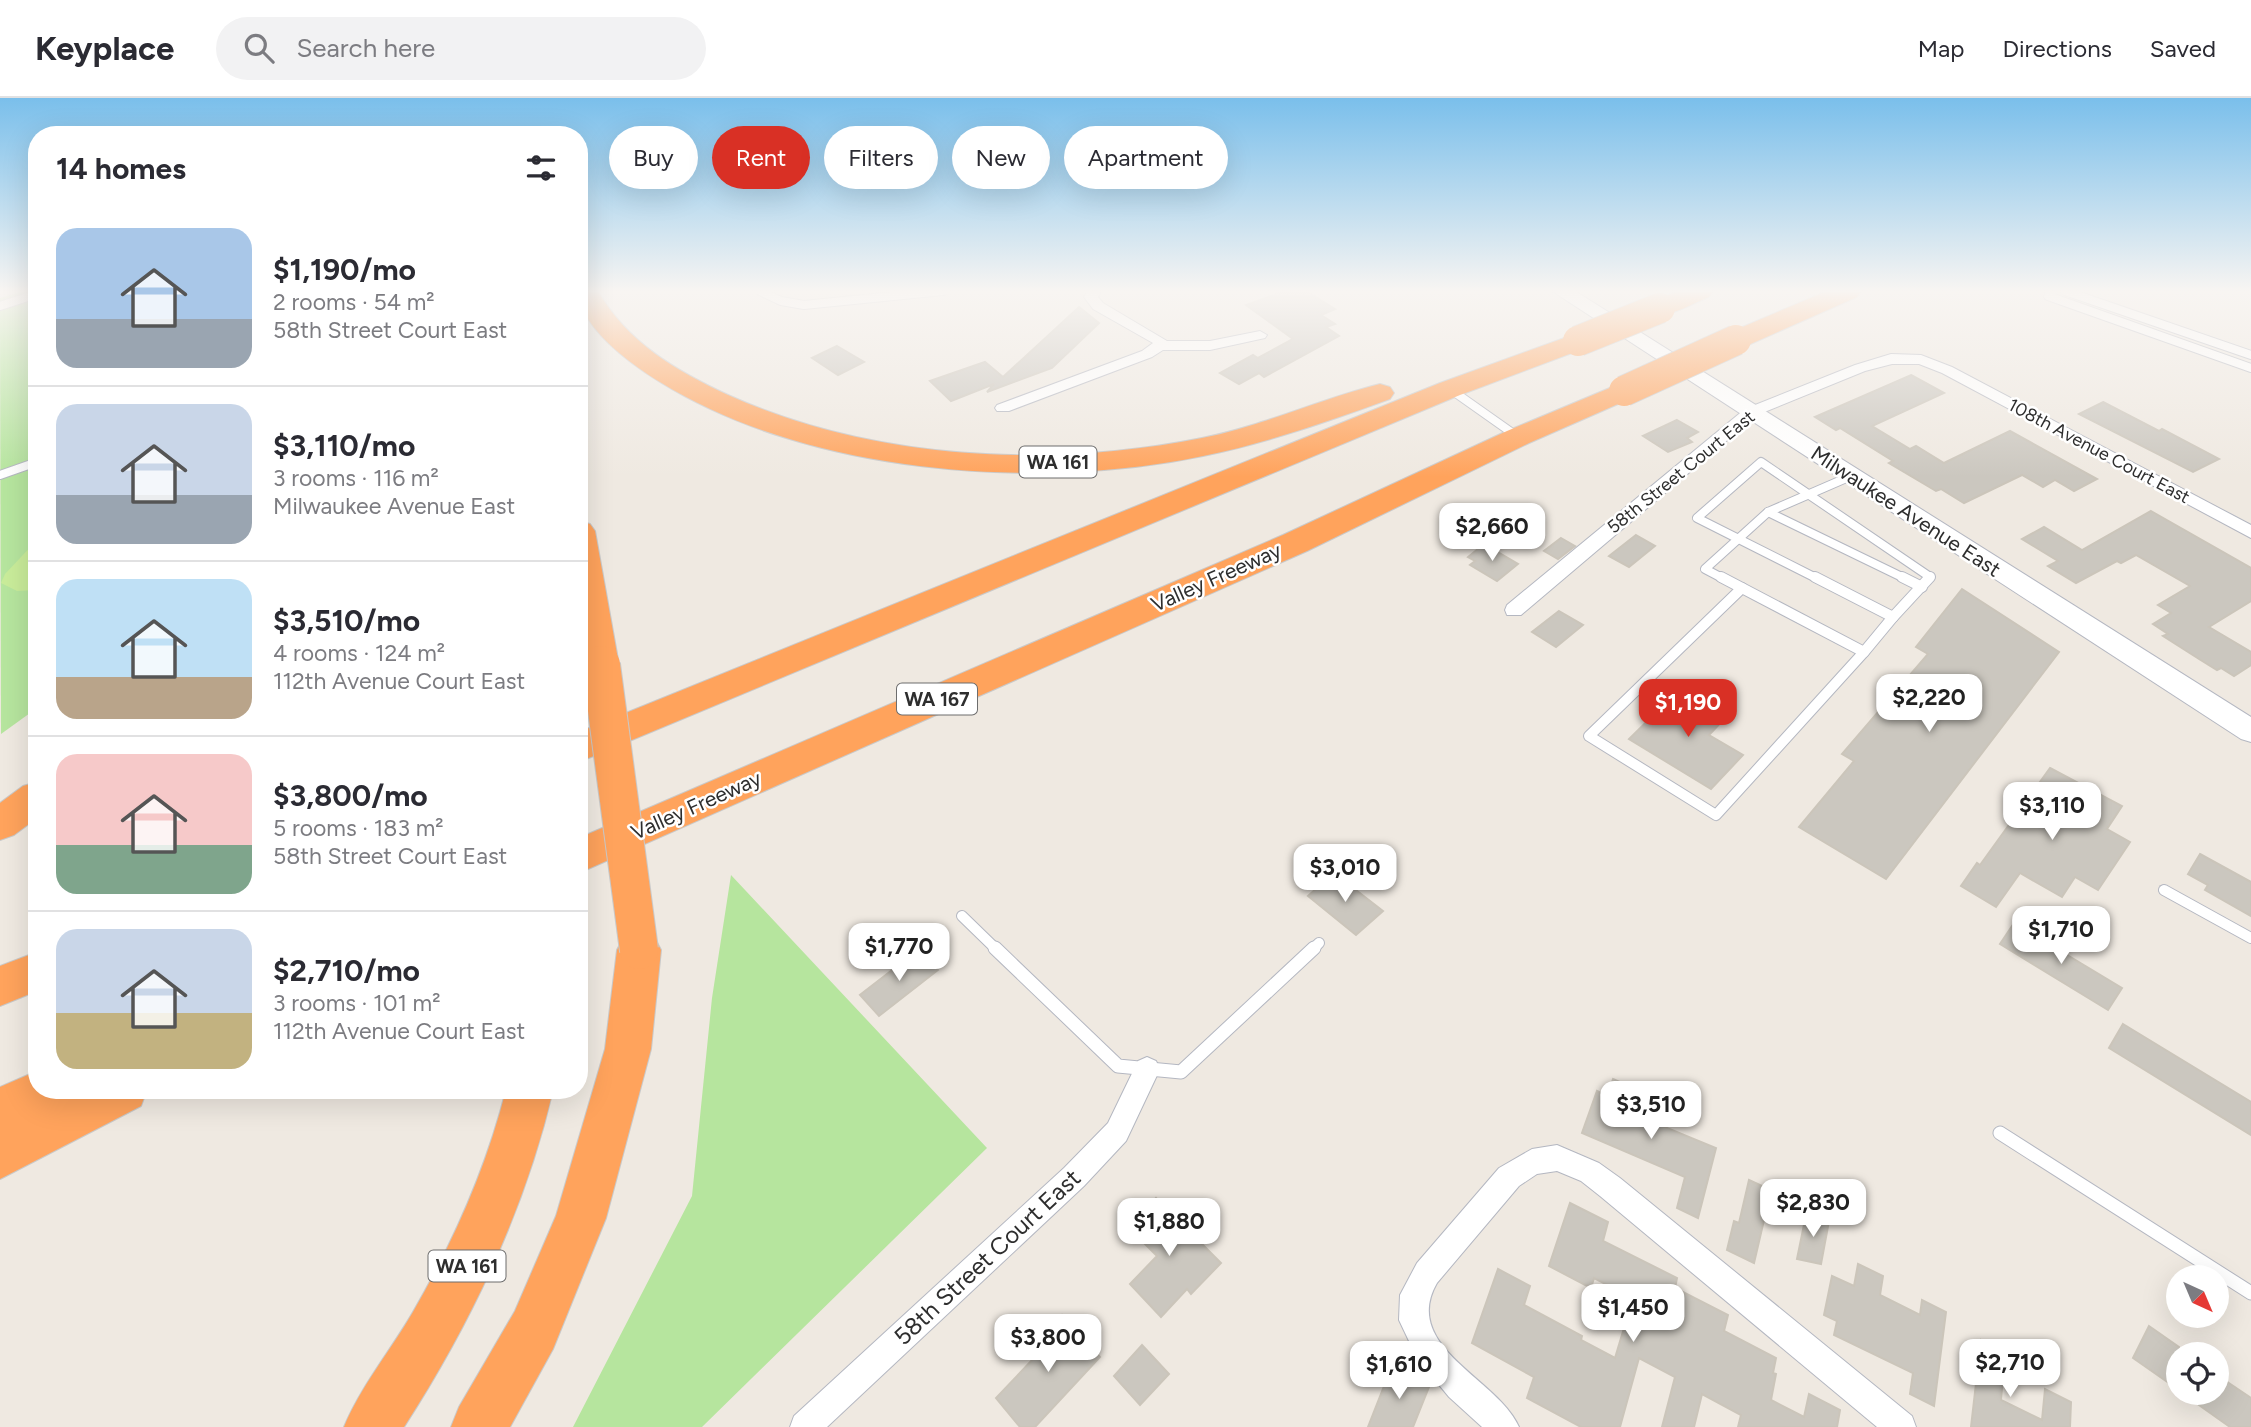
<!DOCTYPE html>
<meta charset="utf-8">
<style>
:root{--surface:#fff;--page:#f2f2f3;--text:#2b2b33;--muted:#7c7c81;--line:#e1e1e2;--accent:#d93025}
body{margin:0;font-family:Figtree,sans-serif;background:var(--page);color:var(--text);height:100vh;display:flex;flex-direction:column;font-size:26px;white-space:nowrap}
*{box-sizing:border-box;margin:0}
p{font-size:23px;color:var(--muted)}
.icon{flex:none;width:38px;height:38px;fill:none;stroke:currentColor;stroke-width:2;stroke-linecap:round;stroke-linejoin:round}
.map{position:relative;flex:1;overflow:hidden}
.sheet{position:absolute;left:28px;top:28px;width:560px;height:973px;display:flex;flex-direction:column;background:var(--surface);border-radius:28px;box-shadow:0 7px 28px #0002}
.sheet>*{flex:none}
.top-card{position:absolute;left:609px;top:28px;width:665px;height:63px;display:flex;gap:14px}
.needle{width:46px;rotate:136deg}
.tools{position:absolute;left:2166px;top:1167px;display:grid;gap:14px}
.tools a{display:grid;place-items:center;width:63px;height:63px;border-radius:50%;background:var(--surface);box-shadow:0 7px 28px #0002;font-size:35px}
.price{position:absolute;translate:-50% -60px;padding:0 16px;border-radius:14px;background:#fff;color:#222;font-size:23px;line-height:46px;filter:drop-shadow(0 2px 4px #0008)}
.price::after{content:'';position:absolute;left:50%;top:42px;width:21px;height:16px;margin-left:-10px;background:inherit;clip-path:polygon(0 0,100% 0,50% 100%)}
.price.active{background:var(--accent);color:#fff}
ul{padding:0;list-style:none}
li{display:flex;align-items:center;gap:21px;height:175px;padding:0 28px}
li+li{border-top:2px solid var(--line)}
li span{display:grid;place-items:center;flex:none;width:196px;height:140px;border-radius:21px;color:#555}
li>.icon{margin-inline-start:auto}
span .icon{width:84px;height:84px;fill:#fffc;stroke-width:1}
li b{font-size:30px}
h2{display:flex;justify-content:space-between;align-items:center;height:84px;padding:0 28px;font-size:30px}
.pill{padding:0 24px;border-radius:32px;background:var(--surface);box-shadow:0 7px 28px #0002;font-size:24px;line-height:63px}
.pill.active{background:var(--accent);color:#fff}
header{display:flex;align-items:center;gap:42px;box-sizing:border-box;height:98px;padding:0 35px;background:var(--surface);border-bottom:2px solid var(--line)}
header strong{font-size:33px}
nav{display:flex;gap:38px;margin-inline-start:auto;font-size:24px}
.search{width:490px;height:63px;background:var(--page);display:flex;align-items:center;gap:18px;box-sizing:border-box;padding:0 24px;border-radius:38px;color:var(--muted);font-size:26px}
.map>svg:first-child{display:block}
.green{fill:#b6e59e}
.pitch{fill:#c9ec9a}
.building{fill:#cbc7bf;stroke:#cbc5ba;stroke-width:2}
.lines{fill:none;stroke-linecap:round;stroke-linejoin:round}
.lane-far2-casing{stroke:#b4b7c1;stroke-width:10}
.lane-far1-casing{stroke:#b4b7c1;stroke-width:12}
.lane-casing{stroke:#b4b7c1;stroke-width:15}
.street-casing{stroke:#b4b7c1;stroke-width:2}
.secondary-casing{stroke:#b4b7c1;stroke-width:2}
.highway-casing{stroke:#c9c9c9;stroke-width:2}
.lane-far2{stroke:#fff;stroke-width:8}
.lane-far1{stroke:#fff;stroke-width:10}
.lane{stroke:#fff;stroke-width:13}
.street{fill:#fff;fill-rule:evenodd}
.secondary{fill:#fff;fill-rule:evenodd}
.highway{fill:#ffa35c;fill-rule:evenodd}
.highway-bridge-far1-casing{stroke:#c9c9c9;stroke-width:32;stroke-linecap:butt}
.highway-bridge-casing{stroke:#c9c9c9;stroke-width:40;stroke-linecap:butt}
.highway-bridge-far1{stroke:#ffa35c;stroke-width:30}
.highway-bridge{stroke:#ffa35c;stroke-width:38}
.labels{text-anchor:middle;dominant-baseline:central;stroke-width:5;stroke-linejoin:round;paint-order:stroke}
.far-street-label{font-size:18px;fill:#2e2e2e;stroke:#fff}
.shield{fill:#fff;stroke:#6d6d6d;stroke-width:2}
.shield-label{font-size:19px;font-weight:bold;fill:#2e2e2e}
.street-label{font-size:21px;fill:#2e2e2e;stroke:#fff}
.near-street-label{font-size:24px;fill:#2e2e2e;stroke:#fff}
</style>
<header>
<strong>Keyplace</strong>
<div class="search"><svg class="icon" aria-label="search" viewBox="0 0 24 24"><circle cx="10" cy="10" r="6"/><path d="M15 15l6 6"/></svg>Search here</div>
<nav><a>Map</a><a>Directions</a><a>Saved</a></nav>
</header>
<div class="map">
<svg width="2251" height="1329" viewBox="0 0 2251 1329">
<rect width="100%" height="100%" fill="#efe9e1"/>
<!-- green -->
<g class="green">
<polygon points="23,193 37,193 37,610 1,636 0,200"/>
<polygon points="731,777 987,1050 702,1329 573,1329 692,1098 712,900"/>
</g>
<!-- pitch -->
<polygon class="pitch" points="37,442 37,492 17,493 1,485 5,476"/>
<!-- building -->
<g class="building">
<polygon points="1285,193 1306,193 1335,211 1321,217 1335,226 1326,229 1339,238 1264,279 1259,275 1239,286 1220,275 1253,257 1258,260 1293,241 1246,207"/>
<polygon points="1079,209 1099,225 1052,270 987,294 994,286 951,303 930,283 985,264 1003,279"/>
<polygon points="837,248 864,264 838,277 812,260"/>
<polygon points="1911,277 1944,295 1872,328 1910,351 1916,348 1944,365 2010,333 2097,381 2074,393 2055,382 2043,389 2022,377 1964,405 1941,391 1936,393 1889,365 1893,363 1840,330 1836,332 1815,319"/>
<polygon points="2103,304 2159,333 2162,331 2219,361 2193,374 2079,316"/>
<polygon points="1677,322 1698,334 1687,340 1692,344 1668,354 1643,338"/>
<polygon points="2151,413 2251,470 2251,503 2209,529 2251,554 2251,567 2234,578 2221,570 2217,572 2199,561 2163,538 2168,536 2153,526 2171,515 2158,507 2190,488 2136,457 2121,465 2117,463 2076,485 2048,468 2058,463 2022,441 2044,429 2082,452"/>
<polygon points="1636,437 1655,448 1629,469 1609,458"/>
<polygon points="1561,440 1575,448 1558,461 1544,453"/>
<polygon points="1484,446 1518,466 1497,483 1470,467 1475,463 1468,459"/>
<polygon points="1962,491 2059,554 1886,781 1799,729 1854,663 1842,656 1928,556 1916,549"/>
<polygon points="1559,513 1583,527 1556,549 1532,534"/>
<polygon points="1680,591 1727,618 1709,637 1743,657 1711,691 1629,641"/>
<polygon points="2050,670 2122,708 2107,731 2130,744 2098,792 2075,779 2062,799 2020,775 1996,809 1961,788 1977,765 1980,767"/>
<polygon points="2200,756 2251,784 2251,818 2205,792 2208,787 2188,776"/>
<polygon points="1334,775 1383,813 1356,837 1308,798"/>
<polygon points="2014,825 2122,890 2108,912 2000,846"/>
<polygon points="918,852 938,872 879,918 860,897"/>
<polygon points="2123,926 2251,1004 2251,1037 2109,950"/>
<polygon points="1613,981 1649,997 1644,1013 1652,1017 1650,1023 1716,1050 1698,1120 1677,1110 1685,1079 1582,1035 1597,993 1607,998"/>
<polygon points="1749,1082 1771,1092 1754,1165 1727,1152 1734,1123 1739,1125"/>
<polygon points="1156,1100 1221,1165 1191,1196 1187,1191 1161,1219 1130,1186 1157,1158 1127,1128"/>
<polygon points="1570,1105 1608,1124 1603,1143 1677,1180 1675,1190 1728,1217 1724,1233 1776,1260 1773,1275 1776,1276 1771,1302 1804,1319 1809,1296 1840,1312 1837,1329 1738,1329 1741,1317 1702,1296 1694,1329 1662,1329 1675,1279 1639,1260 1620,1329 1581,1329 1527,1300 1534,1279 1472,1245 1498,1171 1530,1188 1524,1207 1582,1238 1581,1242 1615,1260 1633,1200 1594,1180 1591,1190 1549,1168"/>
<polygon points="1807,1112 1829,1123 1821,1166 1797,1161"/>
<polygon points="1858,1166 1883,1178 1880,1197 1920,1217 1922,1202 1946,1214 1934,1308 1910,1296 1913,1275 1834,1237 1837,1223 1824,1217 1832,1178 1854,1188"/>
<polygon points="1062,1217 1100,1259 1035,1329 1020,1329 996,1300 1034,1260 1027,1253"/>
<polygon points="2149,1228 2179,1249 2179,1292 2133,1260"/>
<polygon points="1981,1242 2005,1254 2001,1302 2042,1322 2045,1291 2071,1304 2070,1329 1971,1329"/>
<polygon points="1142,1247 1169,1276 1140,1307 1114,1278"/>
<polygon points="1392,1268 1429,1289 1413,1329 1368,1329"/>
<polygon points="2217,1277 2251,1300 2251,1329 2230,1329 2182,1295 2217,1295"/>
</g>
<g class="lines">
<defs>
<g id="lane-far2">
<polyline points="760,193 781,203 804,207 943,193"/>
<polyline points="2053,193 2048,198 2251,270"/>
<polyline points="2065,193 2251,257"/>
<polyline points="0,208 37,196"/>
<polyline points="1450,291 1518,339"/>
<polyline points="0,377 37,364"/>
<polyline points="1768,414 1906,481"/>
<polyline points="1724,481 1705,471 1768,414 1851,378"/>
<polyline points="1818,481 1697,420 1761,364 1930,479 1928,481"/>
</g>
<g id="lane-far1">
<polyline points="1721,479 1864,554 1893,519"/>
<polyline points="1815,479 1893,519 1930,479"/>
<polyline points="1902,479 1922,489"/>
<polyline points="1742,490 1589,638 1716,717 1864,554"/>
<polyline points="2164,792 2251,840"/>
<polyline points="962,818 997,852"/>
<polyline points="1312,852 1319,845"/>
</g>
<g id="lane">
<polyline points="995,850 1118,968 1181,974 1314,850"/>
<polyline points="2000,1035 2251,1195"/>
</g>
<g id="street">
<polygon points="1087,193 1101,193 1098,199 1103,205 1167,243 1210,243 1260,233 1267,237 1265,240 1210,252 1163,252 1152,259 1009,313 997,313 995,310 997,307 1142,253 1153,245 1093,211 1084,199"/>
<polygon points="1891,256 1921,257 1952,269 2251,427 2251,440 1942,275 1919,266 1892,266 1865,273 1757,317 1521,517 1507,517 1505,512 1507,507 1745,311 1855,267"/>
<polygon points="1147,959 1156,963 1160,971 1126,1043 1084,1088 827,1329 790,1329 794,1318 1064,1070 1108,1025 1138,963"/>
<path d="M1557,1047L1599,1065L1620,1080L1912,1318L1916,1329H1877L1600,1098L1581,1083L1557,1073L1537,1076L1519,1088L1437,1185C1400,1249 1499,1281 1519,1329H1482L1449,1299L1417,1260L1399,1222L1400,1197L1417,1165L1499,1070L1532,1051Z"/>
</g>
<polygon id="secondary" points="1552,193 1575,193 2251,619 2251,644 2241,641"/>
<g id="highway">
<path d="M579,193H598C627,244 676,273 728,297C873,362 1047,371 1202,340C1263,328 1320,301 1380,286L1390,289L1394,295L1390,301C1329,323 1267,345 1203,358C1036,393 808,376 660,284C631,266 579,229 579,193Z"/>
<path d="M1678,193H1713L1709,199C1691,206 1670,220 1651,216L1647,210L1651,204Z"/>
<polygon points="1827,193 1861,193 1857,199 1746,248 1736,250 1726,248 1722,242 1726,236"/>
<polygon points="1578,235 1588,237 1592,243 1588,249 1460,297 579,664 579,634 1440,285"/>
<polygon points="1624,284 1634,287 1638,293 1634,299 1529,345 1307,453 579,775 579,740 1283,437 1507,333"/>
<path d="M579,423L590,426L595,433L619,567L614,576L601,580L588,576C571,546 579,460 579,423Z"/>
<polygon points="37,684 37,720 14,737 0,742 0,705 23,688"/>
<polygon points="639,833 654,839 661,852 651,951 606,1120 553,1251 510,1329 451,1329 459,1309 515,1213 556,1118 605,951 617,852 624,839"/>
<polygon points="37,854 37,893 0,908 0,868"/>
<polygon points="37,973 37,992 68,992 66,998 76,992 147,992 141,1008 0,1081 0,989"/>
<path d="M506,992H553C525,1112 471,1225 404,1329H344C361,1288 391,1252 413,1214C454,1143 486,1071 506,992Z"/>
</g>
</defs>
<!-- lane-far2 casing -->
<use href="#lane-far2" class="lane-far2-casing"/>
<!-- lane-far1 casing -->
<use href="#lane-far1" class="lane-far1-casing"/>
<!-- lane casing -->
<use href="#lane" class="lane-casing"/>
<!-- street casing -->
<use href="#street" class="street-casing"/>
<!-- secondary casing -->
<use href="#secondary" class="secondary-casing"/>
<!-- highway casing -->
<use href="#highway" class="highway-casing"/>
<!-- lane-far2 -->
<use href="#lane-far2" class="lane-far2"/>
<!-- lane-far1 -->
<use href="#lane-far1" class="lane-far1"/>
<!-- lane -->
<use href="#lane" class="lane"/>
<!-- street -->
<use href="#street" class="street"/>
<!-- secondary -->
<use href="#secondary" class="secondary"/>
<!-- highway -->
<use href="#highway" class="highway"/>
<defs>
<g id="highway-bridge-far1">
<polyline points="1578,243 1660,210"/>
<polyline points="1624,293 1736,242"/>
</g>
<polyline id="highway-bridge" points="601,567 639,852"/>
</defs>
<!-- highway-bridge-far1 casing -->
<use href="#highway-bridge-far1" class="highway-bridge-far1-casing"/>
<!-- highway-bridge casing -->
<use href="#highway-bridge" class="highway-bridge-casing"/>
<!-- highway-bridge-far1 -->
<use href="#highway-bridge-far1" class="highway-bridge-far1"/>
<!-- highway-bridge -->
<use href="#highway-bridge" class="highway-bridge"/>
</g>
<!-- sky -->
<linearGradient id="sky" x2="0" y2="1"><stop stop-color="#7abfeb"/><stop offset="0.51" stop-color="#f8f5f2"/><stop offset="1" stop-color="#f8f5f2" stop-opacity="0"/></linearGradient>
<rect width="2251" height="379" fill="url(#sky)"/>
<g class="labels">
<!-- far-street labels -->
<g class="far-street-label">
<text transform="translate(2099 353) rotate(28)">108th Avenue Court East</text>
<text transform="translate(1681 374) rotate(-39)">58th Street Court East</text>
</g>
<!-- shield labels -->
<g class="shield">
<rect x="1019.5" y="348.5" width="77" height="31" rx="5"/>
<rect x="897" y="585.5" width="80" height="31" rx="5"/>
<rect x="428.5" y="1152.5" width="77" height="31" rx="5"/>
</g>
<g class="shield-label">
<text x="1058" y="364">WA 161</text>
<text x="937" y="601">WA 167</text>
<text x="467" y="1168">WA 161</text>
</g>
<!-- street labels -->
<g class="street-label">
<text transform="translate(1906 413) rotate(33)">Milwaukee Avenue East</text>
<text transform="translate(1216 479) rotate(-24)">Valley Freeway</text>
<text transform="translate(696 707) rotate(-24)">Valley Freeway</text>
</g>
<!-- near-street labels -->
<g class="near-street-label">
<text transform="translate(987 1159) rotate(-43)">58th Street Court East</text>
</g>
</g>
</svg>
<div class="tools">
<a><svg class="needle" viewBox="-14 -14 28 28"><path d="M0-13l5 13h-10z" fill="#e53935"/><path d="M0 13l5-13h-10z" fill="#7c7c81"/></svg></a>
<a><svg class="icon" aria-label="locate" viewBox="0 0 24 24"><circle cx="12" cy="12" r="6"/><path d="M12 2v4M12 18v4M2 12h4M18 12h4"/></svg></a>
</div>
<b class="price" style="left:1492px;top:465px">$2,660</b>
<b class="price" style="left:1929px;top:636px">$2,220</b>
<b class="price active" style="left:1688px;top:641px">$1,190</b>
<b class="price" style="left:2052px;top:744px">$3,110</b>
<b class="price" style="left:1345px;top:806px">$3,010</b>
<b class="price" style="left:2061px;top:868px">$1,710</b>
<b class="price" style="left:899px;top:885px">$1,770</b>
<b class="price" style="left:1651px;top:1043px">$3,510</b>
<b class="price" style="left:1813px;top:1141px">$2,830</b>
<b class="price" style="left:1169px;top:1160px">$1,880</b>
<b class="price" style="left:1633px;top:1246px">$1,450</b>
<b class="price" style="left:1048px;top:1276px">$3,800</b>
<b class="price" style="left:2010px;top:1301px">$2,710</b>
<b class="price" style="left:1399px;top:1303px">$1,610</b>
<div class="top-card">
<a class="pill">Buy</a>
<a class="pill active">Rent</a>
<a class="pill">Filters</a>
<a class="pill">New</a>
<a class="pill">Apartment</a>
</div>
<section class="sheet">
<h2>14 homes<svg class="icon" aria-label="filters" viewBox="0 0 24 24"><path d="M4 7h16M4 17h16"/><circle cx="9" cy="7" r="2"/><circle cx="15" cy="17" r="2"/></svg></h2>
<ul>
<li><span style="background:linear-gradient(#a9c7e8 65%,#9aa5b1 0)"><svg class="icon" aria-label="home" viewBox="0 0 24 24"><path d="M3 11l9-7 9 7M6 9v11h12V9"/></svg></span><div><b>$1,190/mo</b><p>2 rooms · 54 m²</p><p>58th Street Court East</p></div></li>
<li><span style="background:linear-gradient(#c9d6e8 65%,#9aa5b1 0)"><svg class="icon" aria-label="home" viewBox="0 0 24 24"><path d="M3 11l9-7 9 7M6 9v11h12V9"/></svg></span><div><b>$3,110/mo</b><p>3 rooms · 116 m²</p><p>Milwaukee Avenue East</p></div></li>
<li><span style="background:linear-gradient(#bfe0f5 70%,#b9a48a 0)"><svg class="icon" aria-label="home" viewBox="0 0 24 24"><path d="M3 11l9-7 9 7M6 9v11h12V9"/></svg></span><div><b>$3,510/mo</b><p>4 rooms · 124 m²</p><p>112th Avenue Court East</p></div></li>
<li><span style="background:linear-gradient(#f6c9c9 65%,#7fa58c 0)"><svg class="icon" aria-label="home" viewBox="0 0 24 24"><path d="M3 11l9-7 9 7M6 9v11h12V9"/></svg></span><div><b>$3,800/mo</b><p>5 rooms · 183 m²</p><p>58th Street Court East</p></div></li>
<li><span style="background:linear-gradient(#c9d6e8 60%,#c2b280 0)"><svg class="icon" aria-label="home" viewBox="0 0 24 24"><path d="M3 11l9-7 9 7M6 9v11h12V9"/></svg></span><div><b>$2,710/mo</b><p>3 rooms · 101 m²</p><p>112th Avenue Court East</p></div></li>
</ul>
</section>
</div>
